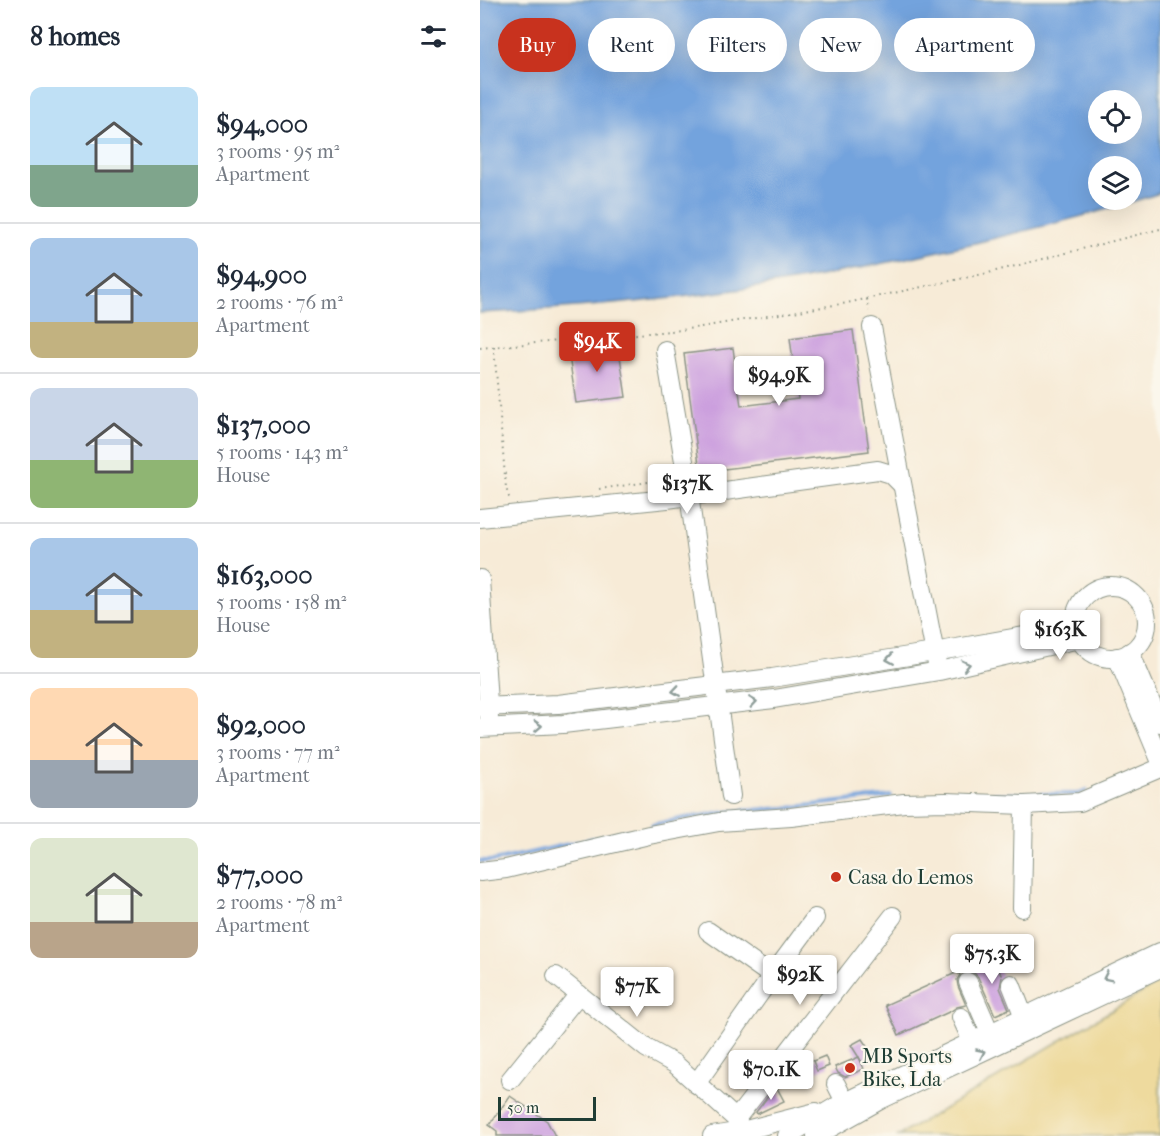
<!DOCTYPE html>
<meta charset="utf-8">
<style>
:root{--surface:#fff;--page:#f2f2f3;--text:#1f2937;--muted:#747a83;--line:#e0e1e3;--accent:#c8321e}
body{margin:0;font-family:"IM FELL French Canon",serif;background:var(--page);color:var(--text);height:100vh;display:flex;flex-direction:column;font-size:22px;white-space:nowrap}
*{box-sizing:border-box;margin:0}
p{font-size:20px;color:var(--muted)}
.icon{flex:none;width:33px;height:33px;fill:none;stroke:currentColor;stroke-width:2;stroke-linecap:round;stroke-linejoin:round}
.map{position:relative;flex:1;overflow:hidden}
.side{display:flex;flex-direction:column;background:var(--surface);width:480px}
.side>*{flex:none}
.top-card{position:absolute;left:18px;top:18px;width:570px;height:54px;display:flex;gap:12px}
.buttons{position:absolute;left:608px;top:90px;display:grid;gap:12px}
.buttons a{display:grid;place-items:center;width:54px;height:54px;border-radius:50%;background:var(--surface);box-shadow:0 6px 24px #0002;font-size:30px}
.scale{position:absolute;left:18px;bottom:15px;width:98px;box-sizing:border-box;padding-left:6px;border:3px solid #1f3d34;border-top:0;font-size:16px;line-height:21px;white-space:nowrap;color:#1f3d34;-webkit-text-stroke:4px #fbf7ec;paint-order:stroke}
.price{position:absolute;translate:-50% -51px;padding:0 14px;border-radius:6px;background:#fff;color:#222;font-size:20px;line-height:39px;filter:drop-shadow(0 2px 3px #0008)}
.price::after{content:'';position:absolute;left:50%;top:36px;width:18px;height:14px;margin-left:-9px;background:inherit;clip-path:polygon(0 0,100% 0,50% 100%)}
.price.selected{background:var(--accent);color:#fff}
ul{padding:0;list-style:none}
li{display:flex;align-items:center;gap:18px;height:150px;padding:0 30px}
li+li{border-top:2px solid var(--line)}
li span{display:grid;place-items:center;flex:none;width:168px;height:120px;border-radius:12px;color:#555}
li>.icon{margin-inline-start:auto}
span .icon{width:72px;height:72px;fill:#fffc;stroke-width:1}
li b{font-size:26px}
h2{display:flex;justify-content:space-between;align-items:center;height:72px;padding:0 30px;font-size:26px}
.chip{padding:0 21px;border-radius:27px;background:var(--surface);box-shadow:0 6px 24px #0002;font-size:21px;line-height:54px}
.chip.selected{background:var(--accent);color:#fff}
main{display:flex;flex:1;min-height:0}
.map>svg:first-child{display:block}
.sand{fill:#eeda9e;stroke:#868c69;stroke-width:1.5}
.water{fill:#73a3dd;stroke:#497088;stroke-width:1.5;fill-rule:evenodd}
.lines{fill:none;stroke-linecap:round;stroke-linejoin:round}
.stream{stroke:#73a3dd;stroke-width:4}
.building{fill:#cb9ede}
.minor-casing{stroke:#8b9486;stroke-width:20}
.path{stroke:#8b9486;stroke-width:2;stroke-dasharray:1.5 4.5;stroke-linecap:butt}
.minor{stroke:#fff;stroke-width:18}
.oneway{stroke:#8f9e9a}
.poi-dot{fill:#c8321e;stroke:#fbf7ec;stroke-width:2}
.labels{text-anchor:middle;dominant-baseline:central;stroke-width:4.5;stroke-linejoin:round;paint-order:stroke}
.poi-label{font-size:20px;fill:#1f3d34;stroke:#fbf7ec;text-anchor:start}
</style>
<main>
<section class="side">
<h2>8 homes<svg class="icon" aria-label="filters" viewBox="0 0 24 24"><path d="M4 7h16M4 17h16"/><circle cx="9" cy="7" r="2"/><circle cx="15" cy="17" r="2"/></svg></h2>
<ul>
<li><span style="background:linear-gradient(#bfe0f5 65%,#7fa58c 0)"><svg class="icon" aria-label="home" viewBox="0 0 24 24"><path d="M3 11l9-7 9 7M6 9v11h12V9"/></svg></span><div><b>$94,000</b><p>3 rooms · 95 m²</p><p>Apartment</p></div></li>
<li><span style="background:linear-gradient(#a9c7e8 70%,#c2b280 0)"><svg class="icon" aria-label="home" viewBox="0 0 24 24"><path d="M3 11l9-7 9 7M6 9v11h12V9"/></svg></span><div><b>$94,900</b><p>2 rooms · 76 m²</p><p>Apartment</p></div></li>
<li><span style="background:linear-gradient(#c9d6e8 60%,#8fb573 0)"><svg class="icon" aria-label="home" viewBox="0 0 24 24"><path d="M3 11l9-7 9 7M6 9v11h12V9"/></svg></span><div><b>$137,000</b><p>5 rooms · 143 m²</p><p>House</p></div></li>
<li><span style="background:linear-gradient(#a9c7e8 60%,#c2b280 0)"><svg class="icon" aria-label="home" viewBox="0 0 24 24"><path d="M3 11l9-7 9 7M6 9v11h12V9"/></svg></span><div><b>$163,000</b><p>5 rooms · 158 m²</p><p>House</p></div></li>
<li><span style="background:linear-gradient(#ffd9b3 60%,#9aa5b1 0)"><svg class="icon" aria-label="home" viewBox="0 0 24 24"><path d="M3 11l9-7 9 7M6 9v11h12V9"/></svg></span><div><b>$92,000</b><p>3 rooms · 77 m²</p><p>Apartment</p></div></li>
<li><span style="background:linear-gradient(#dfe7d0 70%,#b9a48a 0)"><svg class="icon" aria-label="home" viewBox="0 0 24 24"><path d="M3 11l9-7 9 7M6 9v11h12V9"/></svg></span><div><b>$77,000</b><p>2 rooms · 78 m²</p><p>Apartment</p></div></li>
</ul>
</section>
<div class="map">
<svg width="680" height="1136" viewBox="0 0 680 1136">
<rect width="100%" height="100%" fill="#fbf7ec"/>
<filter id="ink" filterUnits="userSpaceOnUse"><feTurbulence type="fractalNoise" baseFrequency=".0167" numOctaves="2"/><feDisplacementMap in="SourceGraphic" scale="12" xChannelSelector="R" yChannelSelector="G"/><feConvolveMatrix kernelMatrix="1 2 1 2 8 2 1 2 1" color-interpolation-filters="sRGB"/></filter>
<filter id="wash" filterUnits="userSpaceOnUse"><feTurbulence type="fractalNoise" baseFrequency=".008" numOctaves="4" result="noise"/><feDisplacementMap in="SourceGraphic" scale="24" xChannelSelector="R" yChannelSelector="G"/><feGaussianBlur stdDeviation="1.35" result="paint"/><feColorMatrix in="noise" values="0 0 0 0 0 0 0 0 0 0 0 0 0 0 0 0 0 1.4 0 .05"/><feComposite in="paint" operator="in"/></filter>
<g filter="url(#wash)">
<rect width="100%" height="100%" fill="#f7ebd7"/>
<!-- sand -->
<polygon class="sand" points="680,982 680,1136 418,1136"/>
<!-- water -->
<path class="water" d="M0,0H680V193C619,213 557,228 495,243C411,262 326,281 240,292C161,303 80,309 0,313ZM618,100H651V134H618ZM618,166H651V200H618Z"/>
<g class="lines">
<!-- stream -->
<g class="stream">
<polyline points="497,794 597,794 606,790"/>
<polyline points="172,825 206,818 256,811 307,808 411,796"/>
<polyline points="0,861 14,861 147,831"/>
</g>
</g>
<g id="blocks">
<!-- building -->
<g class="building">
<polygon points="373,330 389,451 220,472 204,354 253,348 261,406 318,399 310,338"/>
<polygon points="138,343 146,397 96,403 88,349"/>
<polygon points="514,959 522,977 520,988 529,1009 515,1015 498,977 494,973 488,971"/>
<polygon points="478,972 480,975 477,980 478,986 486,1005 477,1007 471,1011 419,1035 405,1005"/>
<polygon points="382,1039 394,1057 383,1064 371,1045"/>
<polygon points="345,1056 349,1066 337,1071 333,1061"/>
<polygon points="379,1057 384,1069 365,1077 358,1073 355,1067"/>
<polygon points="296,1086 304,1101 277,1114 276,1112"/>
<polygon points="30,1096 67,1121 75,1136 17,1136 17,1131 9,1125"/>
</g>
</g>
</g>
<g filter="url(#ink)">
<use href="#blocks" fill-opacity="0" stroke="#8b9486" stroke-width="1.5"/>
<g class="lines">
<defs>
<g id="minor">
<polyline points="392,327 457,664"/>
<polyline points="185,350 206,473 251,796"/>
<polyline points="0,518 187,499 398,470 411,474 422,485"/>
<polyline points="0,579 9,718"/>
<circle cx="631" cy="622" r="36"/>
<polyline points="650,652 680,723"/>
<polyline points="637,657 680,760"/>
<polyline points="0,707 78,704 292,678 454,652 550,635 595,623"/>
<polyline points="0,728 83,724 294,699 459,671 599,639"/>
<polyline points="0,872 26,869 169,835 239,822 311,817 424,803 466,802 544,805 600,802 680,768"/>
<polyline points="542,908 544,805"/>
<polyline points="228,931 292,976"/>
<polyline points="76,976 166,1048 195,1064 256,1119 262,1131"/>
<polyline points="488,982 510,1033"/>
<polyline points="531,984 544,1017"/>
<polyline points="481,1017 492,1041"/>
<polyline points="30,1080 99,994"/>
<polyline points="216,1084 292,976 335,918"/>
<polyline points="356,1084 365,1102"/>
<polyline points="256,1119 413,916"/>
<polyline points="232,1136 262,1131 336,1112"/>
<polyline points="307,1136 355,1107 680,952"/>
<polyline points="336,1136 402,1099 680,968"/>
</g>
</defs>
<!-- minor casing -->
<use href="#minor" class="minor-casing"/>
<!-- path -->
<g class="path">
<polyline points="387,299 389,311"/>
<polyline points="14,347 26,488 29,497 33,499"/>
<polyline points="0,348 202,330 367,303 508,273 680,229"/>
<polyline points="119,489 190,479"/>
</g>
<!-- minor -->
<use href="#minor" class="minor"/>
</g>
<!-- one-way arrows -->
<defs><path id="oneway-chevron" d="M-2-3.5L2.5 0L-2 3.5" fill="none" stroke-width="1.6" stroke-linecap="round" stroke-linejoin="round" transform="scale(1.5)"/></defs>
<g class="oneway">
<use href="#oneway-chevron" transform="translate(410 659) rotate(171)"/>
<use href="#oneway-chevron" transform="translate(486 665) rotate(-12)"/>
<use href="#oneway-chevron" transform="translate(196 691) rotate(172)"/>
<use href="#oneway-chevron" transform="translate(273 702) rotate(-8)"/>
<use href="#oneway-chevron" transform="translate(58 726) rotate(-3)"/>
<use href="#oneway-chevron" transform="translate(627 977) rotate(154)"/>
<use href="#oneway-chevron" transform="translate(501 1053) rotate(-25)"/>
</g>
</g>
<!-- markers -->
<g class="poi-dot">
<circle cx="356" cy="877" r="6"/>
<circle cx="370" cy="1068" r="6"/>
</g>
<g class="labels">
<!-- poi labels -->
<g class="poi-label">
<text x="368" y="877">Casa do Lemos</text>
<text x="382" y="1056">MB Sports<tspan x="382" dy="23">Bike, Lda</tspan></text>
</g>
</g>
</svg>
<div class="buttons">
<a><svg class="icon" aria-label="locate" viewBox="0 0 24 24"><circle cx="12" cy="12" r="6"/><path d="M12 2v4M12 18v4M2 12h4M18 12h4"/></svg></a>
<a><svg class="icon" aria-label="layers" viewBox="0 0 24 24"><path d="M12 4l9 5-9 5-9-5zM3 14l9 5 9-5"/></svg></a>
</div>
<div class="scale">50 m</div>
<b class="price selected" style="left:117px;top:373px">$94K</b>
<b class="price" style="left:299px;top:407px">$94.9K</b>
<b class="price" style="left:207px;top:515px">$137K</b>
<b class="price" style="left:580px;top:661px">$163K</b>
<b class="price" style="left:512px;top:985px">$75.3K</b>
<b class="price" style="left:320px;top:1006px">$92K</b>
<b class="price" style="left:157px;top:1018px">$77K</b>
<b class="price" style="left:291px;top:1101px">$70.1K</b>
<div class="top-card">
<a class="chip selected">Buy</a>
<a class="chip">Rent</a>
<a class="chip">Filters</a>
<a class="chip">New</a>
<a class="chip">Apartment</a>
</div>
</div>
</main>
